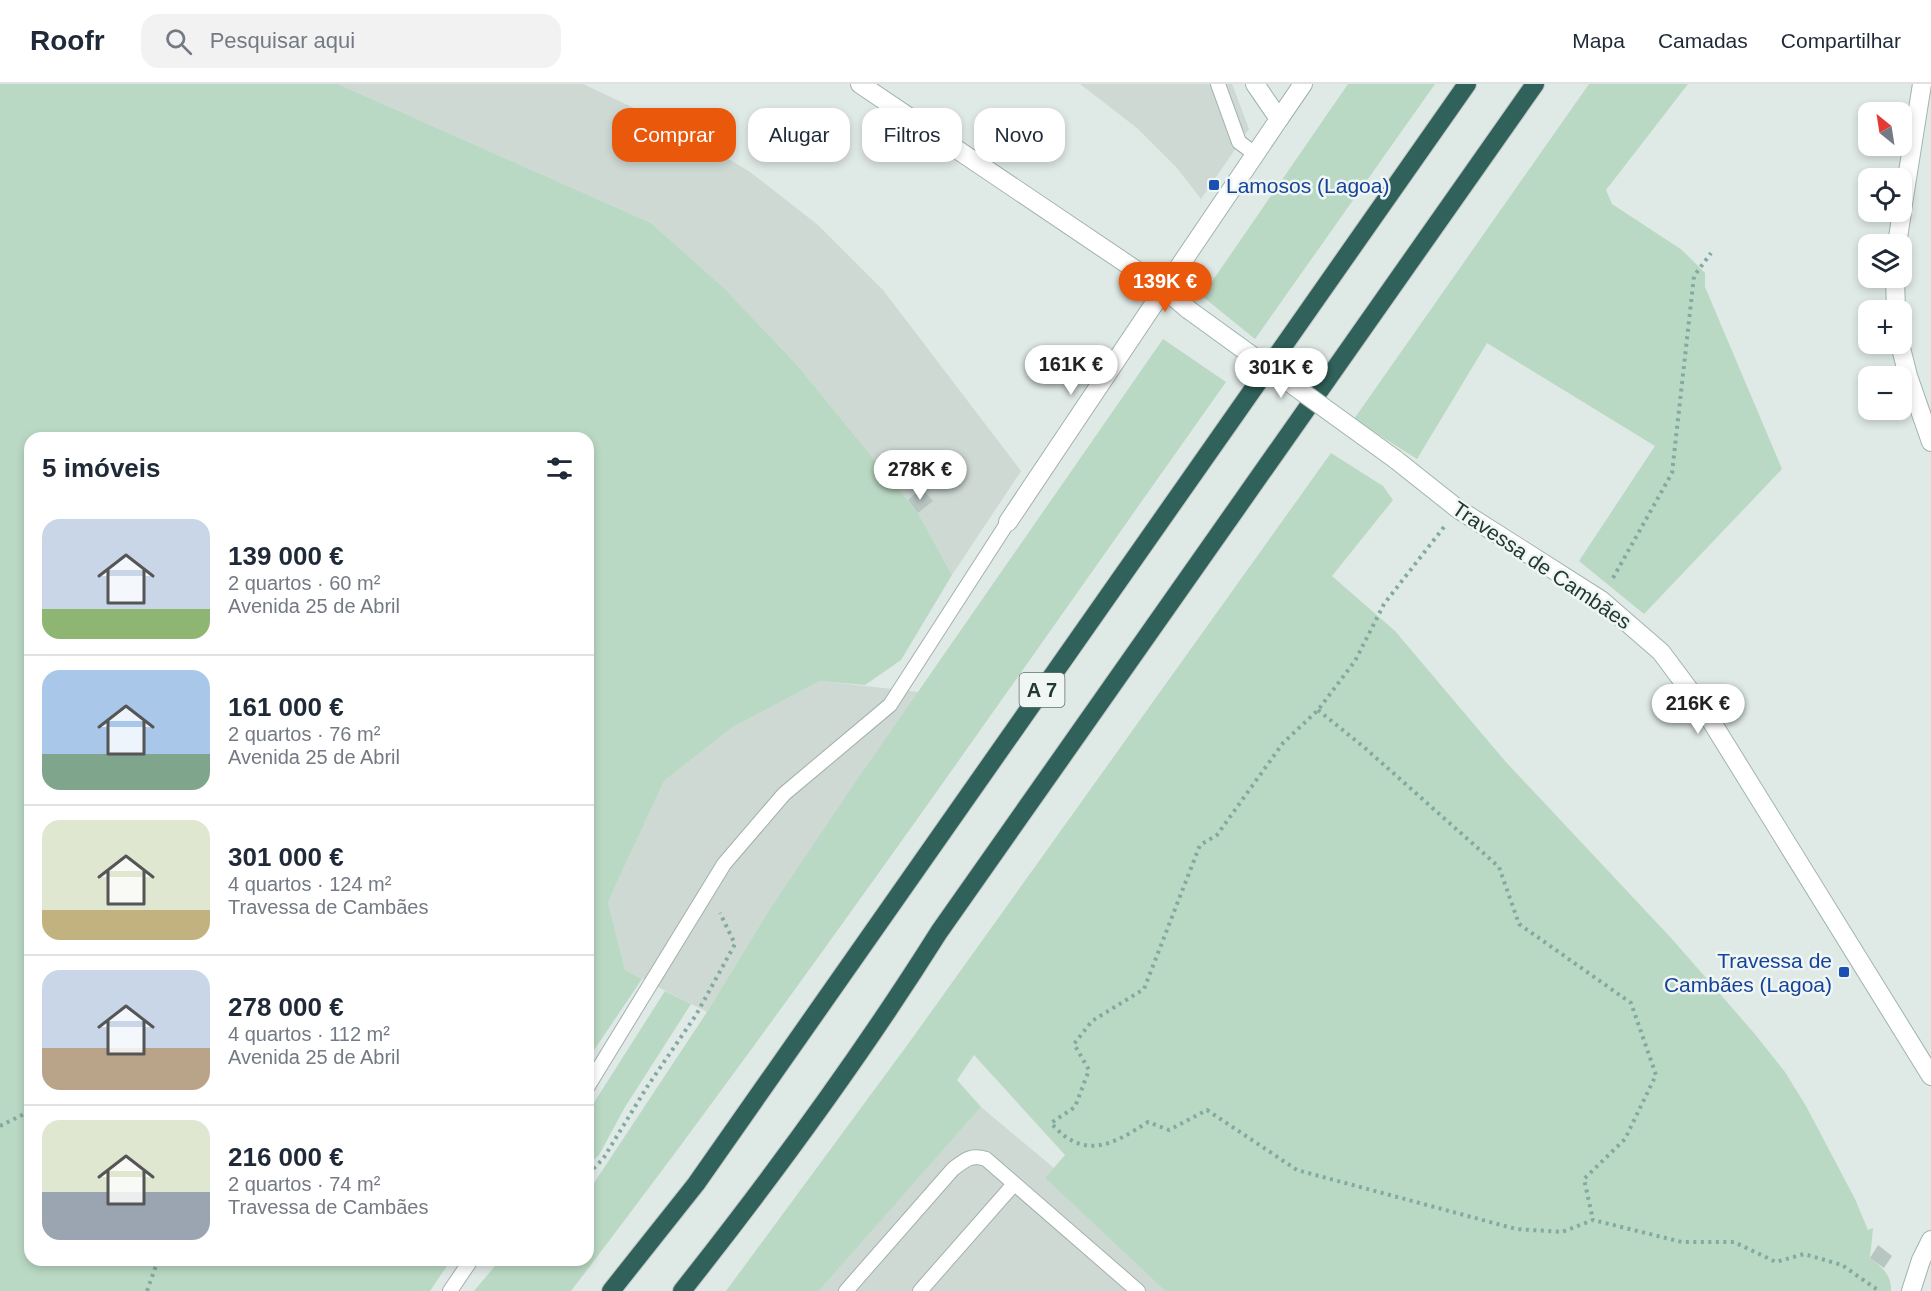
<!DOCTYPE html>
<html lang="pt">
<meta charset="utf-8">
<style>
:root{--surface:#fff;--page:#f2f2f3;--text:#1f2937;--muted:#747a83;--line:#e0e1e3;--accent:#ea580c}
body{margin:0;font-family:Arial,sans-serif;background:var(--page);color:var(--text);height:100vh;display:flex;flex-direction:column;font-size:22px;white-space:nowrap}
*{box-sizing:border-box;margin:0}
p{font-size:20px;color:var(--muted)}
.icon{flex:none;width:33px;height:33px;fill:none;stroke:currentColor;stroke-width:2;stroke-linecap:round;stroke-linejoin:round}
.map{position:relative;flex:1;overflow:hidden}
.drawer{position:absolute;left:24px;top:348px;width:570px;height:834px;display:flex;flex-direction:column;background:var(--surface);border-radius:18px;box-shadow:0 3px 9px #0003}
.drawer>*{flex:none}
.hud{position:absolute;left:612px;top:24px;width:570px;height:54px;display:flex;gap:12px}
.needle{width:39px;rotate:330deg}
.fabs{position:absolute;left:1858px;top:18px;display:grid;gap:12px}
.fabs a{display:grid;place-items:center;width:54px;height:54px;border-radius:12px;background:var(--surface);box-shadow:0 3px 9px #0003;font-size:30px}
.price{position:absolute;translate:-50% -51px;padding:0 14px;border-radius:21px;background:#fff;color:#222;font-size:20px;line-height:39px;filter:drop-shadow(0 2px 3px #0008)}
.price::after{content:'';position:absolute;left:50%;top:36px;width:18px;height:14px;margin-left:-9px;background:inherit;clip-path:polygon(0 0,100% 0,50% 100%)}
.price.active{background:var(--accent);color:#fff}
ul{padding:0;list-style:none}
li{display:flex;align-items:center;gap:18px;height:150px;padding:0 18px}
li+li{border-top:2px solid var(--line)}
li span{display:grid;place-items:center;flex:none;width:168px;height:120px;border-radius:18px;color:#555}
li>.icon{margin-inline-start:auto}
span .icon{width:72px;height:72px;fill:#fffc;stroke-width:1}
li b{font-size:26px}
h2{display:flex;justify-content:space-between;align-items:center;height:72px;padding:0 18px;font-size:26px}
.pill{padding:0 21px;border-radius:18px;background:var(--surface);box-shadow:0 3px 9px #0003;font-size:21px;line-height:54px}
.pill.active{background:var(--accent);color:#fff}
header{display:flex;align-items:center;gap:36px;box-sizing:border-box;height:84px;padding:0 30px;background:var(--surface);border-bottom:2px solid var(--line)}
header strong{font-size:28px}
nav{display:flex;gap:33px;margin-inline-start:auto;font-size:21px}
.search{width:420px;height:54px;background:var(--page);display:flex;align-items:center;gap:15px;box-sizing:border-box;padding:0 21px;border-radius:18px;color:var(--muted);font-size:22px}
.map>svg:first-child{display:block}
.built{fill:#ced9d4}
.green{fill:#bad9c4}
.building{fill:#b8c6c1}
.lines{fill:none;stroke-linecap:round;stroke-linejoin:round}
.lane-casing{stroke:#a3b0ac;stroke-width:16}
.street-casing{stroke:#a3b0ac;stroke-width:20}
.secondary-casing{stroke:#a0b4ad;stroke-width:20}
.highway-casing{stroke:#bdc3c2;stroke-width:20}
.path{stroke:#82aaa0;stroke-width:4;stroke-dasharray:3 4.5;stroke-linecap:butt}
.lane{stroke:#fff;stroke-width:14}
.street{stroke:#fff;stroke-width:18}
.secondary{stroke:#fff;stroke-width:18}
.highway{stroke:#30615a;stroke-width:18}
.secondary-bridge-casing{stroke:#a0b4ad;stroke-width:20;stroke-linecap:butt}
.secondary-bridge{stroke:#fff;stroke-width:18}
.transit-dot{fill:#1a4fb4;stroke:#eff6f3;stroke-width:2}
.labels{text-anchor:middle;dominant-baseline:central;stroke-width:5;stroke-linejoin:round;paint-order:stroke}
.shield{fill:#eff6f3;stroke:#60716d;stroke-width:1.5}
.shield-label{font-size:20px;font-weight:bold;fill:#223833}
.transit-label{font-size:21px;fill:#164399;stroke:#eff6f3;text-anchor:start}
.street-label{font-size:21px;fill:#223833;stroke:#eff6f3}
</style>
<header>
<strong>Roofr</strong>
<div class="search"><svg class="icon" aria-label="search" viewBox="0 0 24 24"><circle cx="10" cy="10" r="6"/><path d="M15 15l6 6"/></svg>Pesquisar aqui</div>
<nav><a>Mapa</a><a>Camadas</a><a>Compartilhar</a></nav>
</header>
<div class="map">
<svg width="1931" height="1207" viewBox="0 0 1931 1207">
<rect width="100%" height="100%" fill="#dfe9e5"/>
<!-- built -->
<g class="built">
<polygon points="338,0 583,0 683,47 750,88 818,141 883,206 1021,387 952,491 918,429 797,281 723,203 651,139"/>
<polygon points="1080,0 1232,0 1249,45 1201,115 1177,84 1137,44"/>
<polygon points="820,597 919,608 766,831 707,928 625,886 608,818 664,697 733,643"/>
<polygon points="981,1023 1054,1084 1045,1094 1165,1207 819,1207"/>
</g>
<!-- green -->
<g class="green">
<polygon points="0,0 338,0 651,139 723,203 797,281 918,429 952,491 901,576 865,601 820,597 733,643 664,697 608,818 625,886 642,895 588,975 588,354 30,354 30,1176 451,1176 430,1207 0,1207"/>
<polygon points="1348,0 1435,0 1255,255 1202,212"/>
<polygon points="1589,0 1688,0 1606,106 1612,120 1682,166 1705,189 1705,203 1782,385 1644,530 1579,477 1655,362 1487,259 1417,375 1354,335"/>
<path d="M1163,255L1226,298C1010,603 798,910 571,1207H474L500,1176H588V1108L707,928L766,831L852,703Z"/>
<path d="M1331,369L1383,402L1393,416L1332,492L1395,547L1505,677L1672,855L1754,949L1785,988L1806,1022L1855,1115L1868,1146L1873,1144L1870,1174C1881,1182 1892,1191 1891,1207H1165L1045,1094L1065,1071L974,971L957,996L981,1023L819,1207H726L911,956Z"/>
<polygon points="665,907 691,920 625,1023 599,1071 588,1081 588,1028"/>
</g>
<!-- building -->
<g class="building">
<polygon points="922,404 933,417 918,429 908,416"/>
<polygon points="1878,1161 1892,1172 1884,1184 1870,1174"/>
</g>
<g class="lines">
<defs>
<g id="lane">
<polyline points="1218,0 1239,58 1255,70"/>
<polyline points="588,1002 724,780 784,710 890,621 1008,438"/>
<polyline points="450,1207 471,1176"/>
<path d="M846,1207L953,1085C965,1076 971,1070 986,1075L1138,1207"/>
<polyline points="920,1207 1014,1100"/>
</g>
<g id="street">
<polyline points="860,0 1164,205 1008,438"/>
<polyline points="1279,35 1303,0"/>
</g>
<g id="secondary">
<polyline points="1902,126 1922,0"/>
<polyline points="1897,160 1902,128"/>
<polyline points="1895,194 1896,226"/>
<polyline points="1189,226 1164,205 1279,35 1255,0"/>
<polyline points="1900,260 1908,292 1931,358"/>
<polyline points="1395,375 1458,425 1601,516 1661,568 1705,627 1931,992"/>
<polyline points="1911,1207 1921,1176 1931,1156"/>
</g>
<g id="highway">
<polyline points="611,1207 696,1100 1467,0"/>
<path d="M682,1207C773,1092 861,972 939,848L1535,0"/>
</g>
</defs>
<!-- lane casing -->
<use href="#lane" class="lane-casing"/>
<!-- street casing -->
<use href="#street" class="street-casing"/>
<!-- secondary casing -->
<use href="#secondary" class="secondary-casing"/>
<!-- highway casing -->
<use href="#highway" class="highway-casing"/>
<!-- path -->
<g class="path">
<path d="M1444,443L1384,520L1355,577L1318,626L1283,659L1217,751L1200,761L1144,905L1092,937L1074,960L1089,986L1075,1023L1051,1039C1084,1077 1112,1061 1148,1038L1169,1046L1207,1026L1297,1086L1516,1145L1562,1148L1593,1136L1682,1158H1734L1776,1178L1804,1170L1842,1181L1879,1207"/>
<polyline points="1613,494 1672,389 1694,192 1711,169"/>
<polyline points="1318,626 1365,664 1499,783 1519,840 1631,919 1656,991 1625,1055 1584,1095 1593,1136"/>
<polyline points="0,1042 30,1027"/>
<polyline points="588,1090 603,1075 647,1003 696,931 735,860 720,829"/>
<polyline points="147,1207 158,1176"/>
</g>
<!-- lane -->
<use href="#lane" class="lane"/>
<!-- street -->
<use href="#street" class="street"/>
<!-- secondary -->
<use href="#secondary" class="secondary"/>
<!-- highway -->
<use href="#highway" class="highway"/>
<defs>
<polyline id="secondary-bridge" points="1189,226 1395,375"/>
</defs>
<!-- secondary-bridge casing -->
<use href="#secondary-bridge" class="secondary-bridge-casing"/>
<!-- secondary-bridge -->
<use href="#secondary-bridge" class="secondary-bridge"/>
</g>
<!-- markers -->
<g class="transit-dot">
<rect x="1208" y="95" width="12" height="12" rx="3"/>
<rect x="1838" y="882" width="12" height="12" rx="3"/>
</g>
<g class="labels">
<!-- shield labels -->
<rect class="shield" x="1019.5" y="589" width="45" height="34" rx="4.5"/>
<g class="shield-label">
<text x="1042" y="606">A 7</text>
</g>
<!-- transit labels -->
<g class="transit-label">
<text x="1226" y="101">Lamosos (Lagoa)</text>
<text x="1832" y="876" text-anchor="end">Travessa de<tspan x="1832" dy="24">Cambães (Lagoa)</tspan></text>
</g>
<!-- street labels -->
<g class="street-label">
<text transform="translate(1542 481) rotate(34)">Travessa de Cambães</text>
</g>
</g>
</svg>
<div class="fabs">
<a><svg class="needle" viewBox="-14 -14 28 28"><path d="M0-13l5 13h-10z" fill="#e53935"/><path d="M0 13l5-13h-10z" fill="#747a83"/></svg></a>
<a><svg class="icon" aria-label="locate" viewBox="0 0 24 24"><circle cx="12" cy="12" r="6"/><path d="M12 2v4M12 18v4M2 12h4M18 12h4"/></svg></a>
<a><svg class="icon" aria-label="layers" viewBox="0 0 24 24"><path d="M12 4l9 5-9 5-9-5zM3 14l9 5 9-5"/></svg></a>
<a>+</a>
<a>−</a>
</div>
<b class="price active" style="left:1165px;top:229px">139K €</b>
<b class="price" style="left:1071px;top:312px">161K €</b>
<b class="price" style="left:1281px;top:315px">301K €</b>
<b class="price" style="left:920px;top:417px">278K €</b>
<b class="price" style="left:1698px;top:651px">216K €</b>
<div class="hud">
<a class="pill active">Comprar</a>
<a class="pill">Alugar</a>
<a class="pill">Filtros</a>
<a class="pill">Novo</a>
</div>
<section class="drawer">
<h2>5 imóveis<svg class="icon" aria-label="filters" viewBox="0 0 24 24"><path d="M4 7h16M4 17h16"/><circle cx="9" cy="7" r="2"/><circle cx="15" cy="17" r="2"/></svg></h2>
<ul>
<li><span style="background:linear-gradient(#c9d6e8 75%,#8fb573 0)"><svg class="icon" aria-label="home" viewBox="0 0 24 24"><path d="M3 11l9-7 9 7M6 9v11h12V9"/></svg></span><div><b>139 000 €</b><p>2 quartos · 60 m²</p><p>Avenida 25 de Abril</p></div></li>
<li><span style="background:linear-gradient(#a9c7e8 70%,#7fa58c 0)"><svg class="icon" aria-label="home" viewBox="0 0 24 24"><path d="M3 11l9-7 9 7M6 9v11h12V9"/></svg></span><div><b>161 000 €</b><p>2 quartos · 76 m²</p><p>Avenida 25 de Abril</p></div></li>
<li><span style="background:linear-gradient(#dfe7d0 75%,#c2b280 0)"><svg class="icon" aria-label="home" viewBox="0 0 24 24"><path d="M3 11l9-7 9 7M6 9v11h12V9"/></svg></span><div><b>301 000 €</b><p>4 quartos · 124 m²</p><p>Travessa de Cambães</p></div></li>
<li><span style="background:linear-gradient(#c9d6e8 65%,#b9a48a 0)"><svg class="icon" aria-label="home" viewBox="0 0 24 24"><path d="M3 11l9-7 9 7M6 9v11h12V9"/></svg></span><div><b>278 000 €</b><p>4 quartos · 112 m²</p><p>Avenida 25 de Abril</p></div></li>
<li><span style="background:linear-gradient(#dfe7d0 60%,#9aa5b1 0)"><svg class="icon" aria-label="home" viewBox="0 0 24 24"><path d="M3 11l9-7 9 7M6 9v11h12V9"/></svg></span><div><b>216 000 €</b><p>2 quartos · 74 m²</p><p>Travessa de Cambães</p></div></li>
</ul>
</section>
</div>
